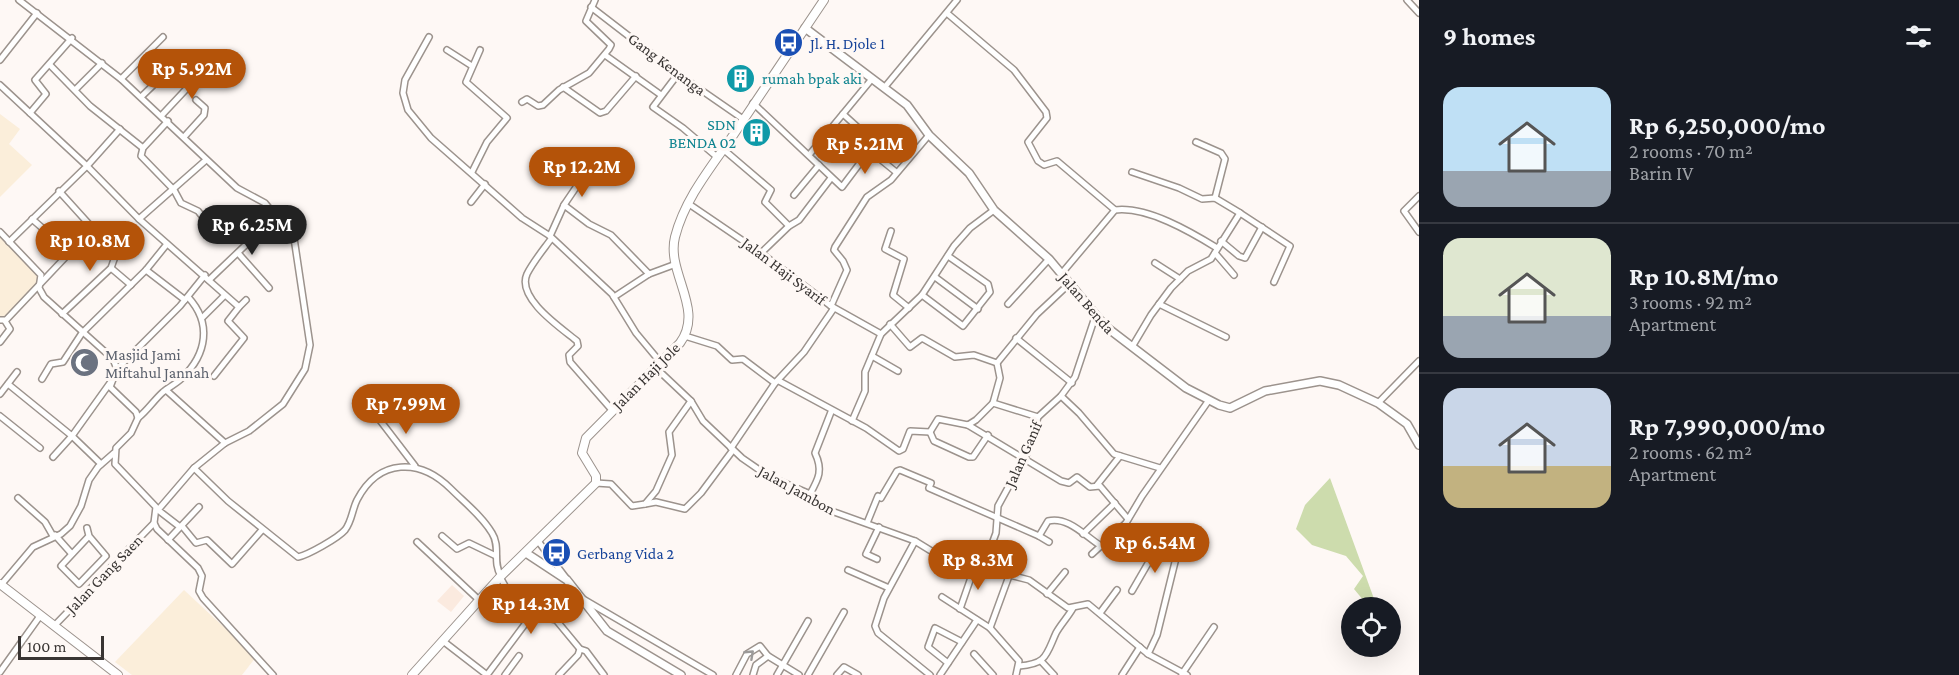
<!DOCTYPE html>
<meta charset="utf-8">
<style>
:root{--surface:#171b24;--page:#20242c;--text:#f1f3f6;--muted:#9ea1a6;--line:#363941;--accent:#b45309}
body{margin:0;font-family:"Crimson Pro",serif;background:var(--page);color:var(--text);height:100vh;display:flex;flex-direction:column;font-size:22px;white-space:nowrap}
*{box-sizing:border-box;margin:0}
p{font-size:20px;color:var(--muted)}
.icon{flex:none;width:33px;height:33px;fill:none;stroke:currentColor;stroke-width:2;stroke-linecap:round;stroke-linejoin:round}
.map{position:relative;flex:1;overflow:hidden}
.side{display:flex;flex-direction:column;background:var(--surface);width:540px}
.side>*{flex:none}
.fabs{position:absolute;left:1341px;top:597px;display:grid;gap:12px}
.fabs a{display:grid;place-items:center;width:60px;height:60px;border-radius:50%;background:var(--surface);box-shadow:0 6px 24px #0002;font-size:30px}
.scale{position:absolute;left:18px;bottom:15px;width:86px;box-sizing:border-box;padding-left:6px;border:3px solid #393533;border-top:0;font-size:16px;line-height:21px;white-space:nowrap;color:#393533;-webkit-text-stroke:4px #fef8f5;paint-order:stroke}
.price{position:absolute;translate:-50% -51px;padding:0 14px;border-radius:21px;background:var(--accent);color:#fff;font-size:20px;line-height:39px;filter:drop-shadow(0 2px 3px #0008)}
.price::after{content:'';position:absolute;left:50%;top:36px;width:18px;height:14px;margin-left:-9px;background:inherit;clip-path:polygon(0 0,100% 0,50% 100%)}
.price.active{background:#222;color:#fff}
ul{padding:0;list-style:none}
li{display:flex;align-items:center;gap:18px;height:150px;padding:0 24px}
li+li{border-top:2px solid var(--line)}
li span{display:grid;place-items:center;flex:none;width:168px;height:120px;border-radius:18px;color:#555}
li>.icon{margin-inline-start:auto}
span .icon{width:72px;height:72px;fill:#fffc;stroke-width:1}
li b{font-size:26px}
h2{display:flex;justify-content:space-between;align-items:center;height:72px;padding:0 24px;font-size:26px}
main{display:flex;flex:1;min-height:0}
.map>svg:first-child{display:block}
.built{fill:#fbeadf}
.industrial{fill:#fbeeda}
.green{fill:#cddcad}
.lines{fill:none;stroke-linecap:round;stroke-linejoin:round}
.minor-casing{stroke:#9c938d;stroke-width:8}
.tertiary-casing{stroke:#9c938d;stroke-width:10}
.secondary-casing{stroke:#9c938d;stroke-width:10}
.minor{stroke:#fff;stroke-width:5}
.tertiary{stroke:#fff;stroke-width:7}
.secondary{stroke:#fff;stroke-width:8}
.oneway{stroke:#9c9a99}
.labels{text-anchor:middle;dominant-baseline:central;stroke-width:6;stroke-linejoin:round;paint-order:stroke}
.transit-label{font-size:16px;fill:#164399;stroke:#fef8f5;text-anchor:start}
.street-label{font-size:16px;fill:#393533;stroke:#fef8f5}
.culture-label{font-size:16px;fill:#0d838f;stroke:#fef8f5;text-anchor:start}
.worship-label{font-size:16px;fill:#5b616d;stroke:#fef8f5;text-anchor:start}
</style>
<main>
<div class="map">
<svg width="1419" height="675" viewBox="0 0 1419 675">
<rect width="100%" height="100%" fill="#fef8f5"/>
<!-- built -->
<polygon class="built" points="452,585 464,596 451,612 437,601"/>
<!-- industrial -->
<g class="industrial">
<polygon points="0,114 20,129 9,144 32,165 0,197"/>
<polygon points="0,233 45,276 6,322 0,319"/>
<polygon points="184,590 256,657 242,675 132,675 115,662"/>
</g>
<!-- green -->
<polygon class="green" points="1330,478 1377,607 1369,607 1354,589 1363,576 1346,556 1312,545 1296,529 1305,505"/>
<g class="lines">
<defs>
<g id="minor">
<polyline points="19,0 121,79 237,188 265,203 294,238 310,345 305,369 283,404 249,431 225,443 194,468 158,510 180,527"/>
<polyline points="1407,0 1419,13"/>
<polyline points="591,7 678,74 743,119"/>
<polyline points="948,14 1014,70 1046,112 1047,118 1028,142 1038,161 1044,165 1057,161 1115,210"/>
<polyline points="429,37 405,80 403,93 408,110 431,138 522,218 550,236 612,294 636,333 661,363"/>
<polyline points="447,50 472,66"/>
<polyline points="605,55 661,95"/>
<polyline points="0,60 37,13"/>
<polyline points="50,65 90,106 143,148"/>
<polyline points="678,74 653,107 683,128 717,157"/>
<polyline points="121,79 163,37"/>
<polyline points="0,85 87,166 9,242"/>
<polyline points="563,87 600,113 606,111 636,76"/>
<polyline points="884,88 957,0"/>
<polyline points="76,89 102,63"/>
<polyline points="141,97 170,69"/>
<polyline points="522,102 527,99 538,106 543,105 559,90 589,73 609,49 611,45 586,21 595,0"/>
<polyline points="753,103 842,187 875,143 843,114"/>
<polyline points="30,113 46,94 35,80 72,38"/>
<polyline points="161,116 205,69"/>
<polyline points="168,121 143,148 141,156 174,190 181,203 198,211 213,230"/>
<polyline points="120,129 87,166 139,219"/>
<polyline points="184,137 204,115 205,108 196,100"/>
<polyline points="1196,142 1221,153 1225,159 1215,198"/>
<polyline points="723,149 771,190 765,202 789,226"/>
<polyline points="869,150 896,172"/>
<polyline points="809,155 871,80"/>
<polyline points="206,160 139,219 239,307 246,300"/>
<polyline points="472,172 487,142 507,118 466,82 480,50"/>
<polyline points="1132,172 1179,188 1202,199 1215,198 1240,213"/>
<polyline points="59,191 116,254 111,268 62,314"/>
<polyline points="794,195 819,165"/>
<polyline points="1419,196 1404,211 1419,232"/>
<polyline points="471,202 485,184"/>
<polyline points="689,204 761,253 831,306 881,334"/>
<polyline points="564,205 583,177"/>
<polyline points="32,219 55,239"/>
<polyline points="891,231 885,249 904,259 893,295 909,308"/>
<polyline points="0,232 41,275 39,288 44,297 113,359 117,369 110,387 136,412 138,418 131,433 116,448 115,464 156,507 154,523 157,529 198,568 202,576 199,591 203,598 273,675"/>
<polyline points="550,236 564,205 589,224 611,235 649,274"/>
<path d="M551,239C543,250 533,262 527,274C516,298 561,328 577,341L578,346L569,355L570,362L612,410"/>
<polyline points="1221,241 1239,256 1245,258 1262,227"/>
<polyline points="238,253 269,288"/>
<polyline points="761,253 789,226 799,220 831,178"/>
<polyline points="1215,253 1234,275"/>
<polyline points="1155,263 1180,279"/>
<polyline points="111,268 131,285"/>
<polyline points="146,270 185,300"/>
<path d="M1062,273L1115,210C1147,206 1191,232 1217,248"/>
<polyline points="935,277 978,309"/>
<polyline points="209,280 276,216"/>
<polyline points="922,295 963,326 990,292 988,284 948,256"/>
<polyline points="614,297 649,274 676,264"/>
<polyline points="1008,304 1049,259"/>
<polyline points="1159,304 1226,337"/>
<polyline points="831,306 847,270 843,261 834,250 835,247 867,197 891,180 929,135"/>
<polyline points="202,318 224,296"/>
<polyline points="0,320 6,320 93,228"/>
<polyline points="890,324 910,347 922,338 955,357 974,355 997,363 1037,314 1069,284"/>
<polyline points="685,336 717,346 732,360 743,359 775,383"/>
<polyline points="1016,338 1072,383"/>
<polyline points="0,342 10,329 5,321"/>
<polyline points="1132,347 1151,315 1171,288 1188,271 1211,259 1240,213 1290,246 1274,282"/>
<polyline points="872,356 898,371"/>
<polyline points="656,368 691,401 703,421 742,458 768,476 810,494 823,508 915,541 941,557 1029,580 1068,608 1088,604 1148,654 1187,675"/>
<polyline points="117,369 180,306 205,275"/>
<polyline points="214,376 244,338 228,321 239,307"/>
<polyline points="42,379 51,364 63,362 82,333 146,270 167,244"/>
<polyline points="779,381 866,428 899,451 903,449 910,431 930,432 938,419 968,425 976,420 993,403 1038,417"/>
<polyline points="8,384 72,436 110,383"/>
<polyline points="166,390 225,443"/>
<polyline points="0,394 17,372"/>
<polyline points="1061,396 1079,413 1114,454 1160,468"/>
<polyline points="993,403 1000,378 997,363"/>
<polyline points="1378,403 1419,361"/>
<polyline points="0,416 40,448"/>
<path d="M138,418C148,410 154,400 163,392C169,387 176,384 182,378C207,354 212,323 188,297"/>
<polyline points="379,419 415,466"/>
<polyline points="852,421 865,391 865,372 881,334 922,295 954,246 970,228 994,210"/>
<polyline points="968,425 1061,481 1069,483 1077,477 1090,487 1100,486 1128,519"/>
<polyline points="930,432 934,441 969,457 973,457 988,435"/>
<polyline points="731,448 775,383 804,352 834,308"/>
<polyline points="53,457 72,436 101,464"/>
<path d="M194,468L228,501L298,557C308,555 338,538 345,530C352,521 352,510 357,500C379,458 420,458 451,489C465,503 482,516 492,533C501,547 492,562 501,576"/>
<polyline points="596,483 611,484 632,506 645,504 656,491 672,455 669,432 691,401"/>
<polyline points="1097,485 1120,456"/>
<path d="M810,494C819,478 823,470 815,453L831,412"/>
<polyline points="18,498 45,522 53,536"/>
<polyline points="645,504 656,502 685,509 701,493 733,450"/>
<path d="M867,523L878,496L881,498L897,471L900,470L931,483L929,488L1039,536L1048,521C1068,516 1085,536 1101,546"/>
<polyline points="182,526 196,543 207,540 232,564 262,530"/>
<polyline points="87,528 89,536 61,566 79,584 106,556 89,536"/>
<polyline points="1083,534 1115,503"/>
<polyline points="55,535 71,553"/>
<polyline points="442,536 457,549 469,543 496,556"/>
<polyline points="1039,536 1049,542"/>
<polyline points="168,540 199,507"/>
<polyline points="538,541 566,578"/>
<polyline points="915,541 884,598 875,626 878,633 930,675"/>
<polyline points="417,542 479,600"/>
<polyline points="1092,554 1126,523"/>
<polyline points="877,559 866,554 879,527"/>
<polyline points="983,568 996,533 998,506 1027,453 1038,417 1061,396 1075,377 1095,317"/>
<polyline points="848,570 889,588"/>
<polyline points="1009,576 990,628 1019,661 1016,675"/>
<polyline points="500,577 519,611 556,620 580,649 586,651 604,675"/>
<polyline points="1,585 33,547 61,534 70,526 81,506 89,480 98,467 114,453"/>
<polyline points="1132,591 1158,546"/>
<polyline points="1047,594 1065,572"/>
<polyline points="942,597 990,628"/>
<polyline points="583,599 713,675"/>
<polyline points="960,609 975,566"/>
<polyline points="1100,613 1117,590"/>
<polyline points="54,626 154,523"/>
<polyline points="443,641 487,675 531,616"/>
<polyline points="974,654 993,675"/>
<path d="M1148,654L1157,635L1176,558C1167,542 1129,542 1126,523L1142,496L1209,400"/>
<polyline points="1041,661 1054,675"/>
<polyline points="948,663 928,647 935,628 962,642"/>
<path d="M1019,666C1047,664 1046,655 1056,633C1061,624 1068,617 1073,608"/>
<polyline points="0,672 40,616"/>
<polyline points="1182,674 1214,627"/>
<polyline points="505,675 519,656"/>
<polyline points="559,675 578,655 580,649"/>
<polyline points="736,675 747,654 760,646 768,656 799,675"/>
<polyline points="753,675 756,665 768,656"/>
<polyline points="777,675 808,621"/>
<polyline points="808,675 844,612"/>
<polyline points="837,675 844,667 858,675"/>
<polyline points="940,675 977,620"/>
<polyline points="1122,675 1140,647"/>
</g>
<g id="tertiary">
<polyline points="805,28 907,105 929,135 969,173 994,210 1049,259 1105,326 1186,388 1219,405 1230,408 1265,391 1320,381 1339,385 1378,403 1407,424 1419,445"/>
<polyline points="526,553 567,580 607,631 681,675"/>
</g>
<g id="secondary">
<polyline points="0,584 118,675"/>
<path d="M412,675L500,577L596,483V476L582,453L586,438L680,343C705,309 666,273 675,237C685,198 712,166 734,134C764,89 794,44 824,0"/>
</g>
</defs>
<!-- minor casing -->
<use href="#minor" class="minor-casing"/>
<!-- tertiary casing -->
<use href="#tertiary" class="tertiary-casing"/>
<!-- secondary casing -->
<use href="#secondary" class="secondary-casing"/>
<!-- minor -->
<use href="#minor" class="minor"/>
<!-- tertiary -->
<use href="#tertiary" class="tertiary"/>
<!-- secondary -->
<use href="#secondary" class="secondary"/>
</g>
<!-- one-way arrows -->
<defs><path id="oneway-chevron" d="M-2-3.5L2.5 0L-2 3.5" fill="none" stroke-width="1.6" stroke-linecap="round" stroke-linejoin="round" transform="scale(1.5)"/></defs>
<use class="oneway" href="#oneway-chevron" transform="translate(750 654) rotate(-43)"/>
<!-- icons -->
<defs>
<symbol id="bus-disc" viewBox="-11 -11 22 22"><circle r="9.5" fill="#1a4fb4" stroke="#fef8f5"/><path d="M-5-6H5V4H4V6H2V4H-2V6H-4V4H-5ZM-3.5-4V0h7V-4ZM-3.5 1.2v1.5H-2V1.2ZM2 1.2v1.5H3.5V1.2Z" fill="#fff"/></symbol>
<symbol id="building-disc" viewBox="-11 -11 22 22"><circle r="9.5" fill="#0f9aa8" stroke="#fef8f5"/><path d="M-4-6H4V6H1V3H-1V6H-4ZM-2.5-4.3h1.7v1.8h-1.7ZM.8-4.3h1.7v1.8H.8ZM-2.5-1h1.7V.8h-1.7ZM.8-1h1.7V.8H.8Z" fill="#fff"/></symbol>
<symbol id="mosque-disc" viewBox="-11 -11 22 22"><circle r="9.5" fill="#6b7280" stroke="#fef8f5"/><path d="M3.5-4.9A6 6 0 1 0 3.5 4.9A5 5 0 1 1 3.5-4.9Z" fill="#fff"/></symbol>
</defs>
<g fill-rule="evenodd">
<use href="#bus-disc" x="772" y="26" width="33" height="33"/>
<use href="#building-disc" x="724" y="62" width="33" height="33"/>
<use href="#building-disc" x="740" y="116" width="33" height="33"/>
<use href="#mosque-disc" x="68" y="346" width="33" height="33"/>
<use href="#bus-disc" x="540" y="536" width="33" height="33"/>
</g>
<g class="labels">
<!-- transit labels -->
<g class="transit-label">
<text x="810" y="43">Jl. H. Djole 1</text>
<text x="577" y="553">Gerbang Vida 2</text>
</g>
<!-- street labels -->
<g class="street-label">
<text transform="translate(667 64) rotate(37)">Gang Kenanga</text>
<text transform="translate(784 271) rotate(37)">Jalan Haji Syarif</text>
<text transform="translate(1087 303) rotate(49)">Jalan Benda</text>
<text transform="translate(646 376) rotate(-45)">Jalan Haji Jole</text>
<text transform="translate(1023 454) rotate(-66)">Jalan Ganif</text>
<text transform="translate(797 490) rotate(29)">Jalan Jambon</text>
<text transform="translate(104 574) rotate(-46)">Jalan Gang Saen</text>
</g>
<!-- culture labels -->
<g class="culture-label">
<text x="762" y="78">rumah bpak aki</text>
<text x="736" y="124" text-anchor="end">SDN<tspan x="736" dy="18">BENDA 02</tspan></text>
</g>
<!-- worship labels -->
<g class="worship-label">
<text x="105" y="354">Masjid Jami<tspan x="105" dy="18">Miftahul Jannah</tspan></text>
</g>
</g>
</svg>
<div class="fabs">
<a><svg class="icon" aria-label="locate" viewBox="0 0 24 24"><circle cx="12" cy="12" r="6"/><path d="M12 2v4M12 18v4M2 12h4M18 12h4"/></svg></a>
</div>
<div class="scale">100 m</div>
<b class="price" style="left:192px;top:100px">Rp 5.92M</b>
<b class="price" style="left:865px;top:175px">Rp 5.21M</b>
<b class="price" style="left:582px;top:198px">Rp 12.2M</b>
<b class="price active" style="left:252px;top:256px">Rp 6.25M</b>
<b class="price" style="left:90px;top:272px">Rp 10.8M</b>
<b class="price" style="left:406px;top:435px">Rp 7.99M</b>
<b class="price" style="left:1155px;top:574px">Rp 6.54M</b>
<b class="price" style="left:978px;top:591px">Rp 8.3M</b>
<b class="price" style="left:531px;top:635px">Rp 14.3M</b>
</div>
<section class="side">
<h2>9 homes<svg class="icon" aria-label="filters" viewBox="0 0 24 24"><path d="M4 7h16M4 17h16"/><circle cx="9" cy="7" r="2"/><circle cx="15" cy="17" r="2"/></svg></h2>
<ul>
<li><span style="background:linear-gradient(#bfe0f5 70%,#9aa5b1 0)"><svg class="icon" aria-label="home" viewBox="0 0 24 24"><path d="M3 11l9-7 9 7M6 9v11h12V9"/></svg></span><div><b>Rp 6,250,000/mo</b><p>2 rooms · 70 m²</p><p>Barin IV</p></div></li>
<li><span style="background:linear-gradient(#dfe7d0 65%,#9aa5b1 0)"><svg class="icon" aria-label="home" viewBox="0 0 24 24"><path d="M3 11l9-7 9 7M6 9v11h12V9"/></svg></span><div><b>Rp 10.8M/mo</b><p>3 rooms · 92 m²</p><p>Apartment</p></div></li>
<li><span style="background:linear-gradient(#c9d6e8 65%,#c2b280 0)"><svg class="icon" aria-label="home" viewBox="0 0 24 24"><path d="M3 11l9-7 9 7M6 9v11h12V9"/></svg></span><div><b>Rp 7,990,000/mo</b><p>2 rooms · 62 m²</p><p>Apartment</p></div></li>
</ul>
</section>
</main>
